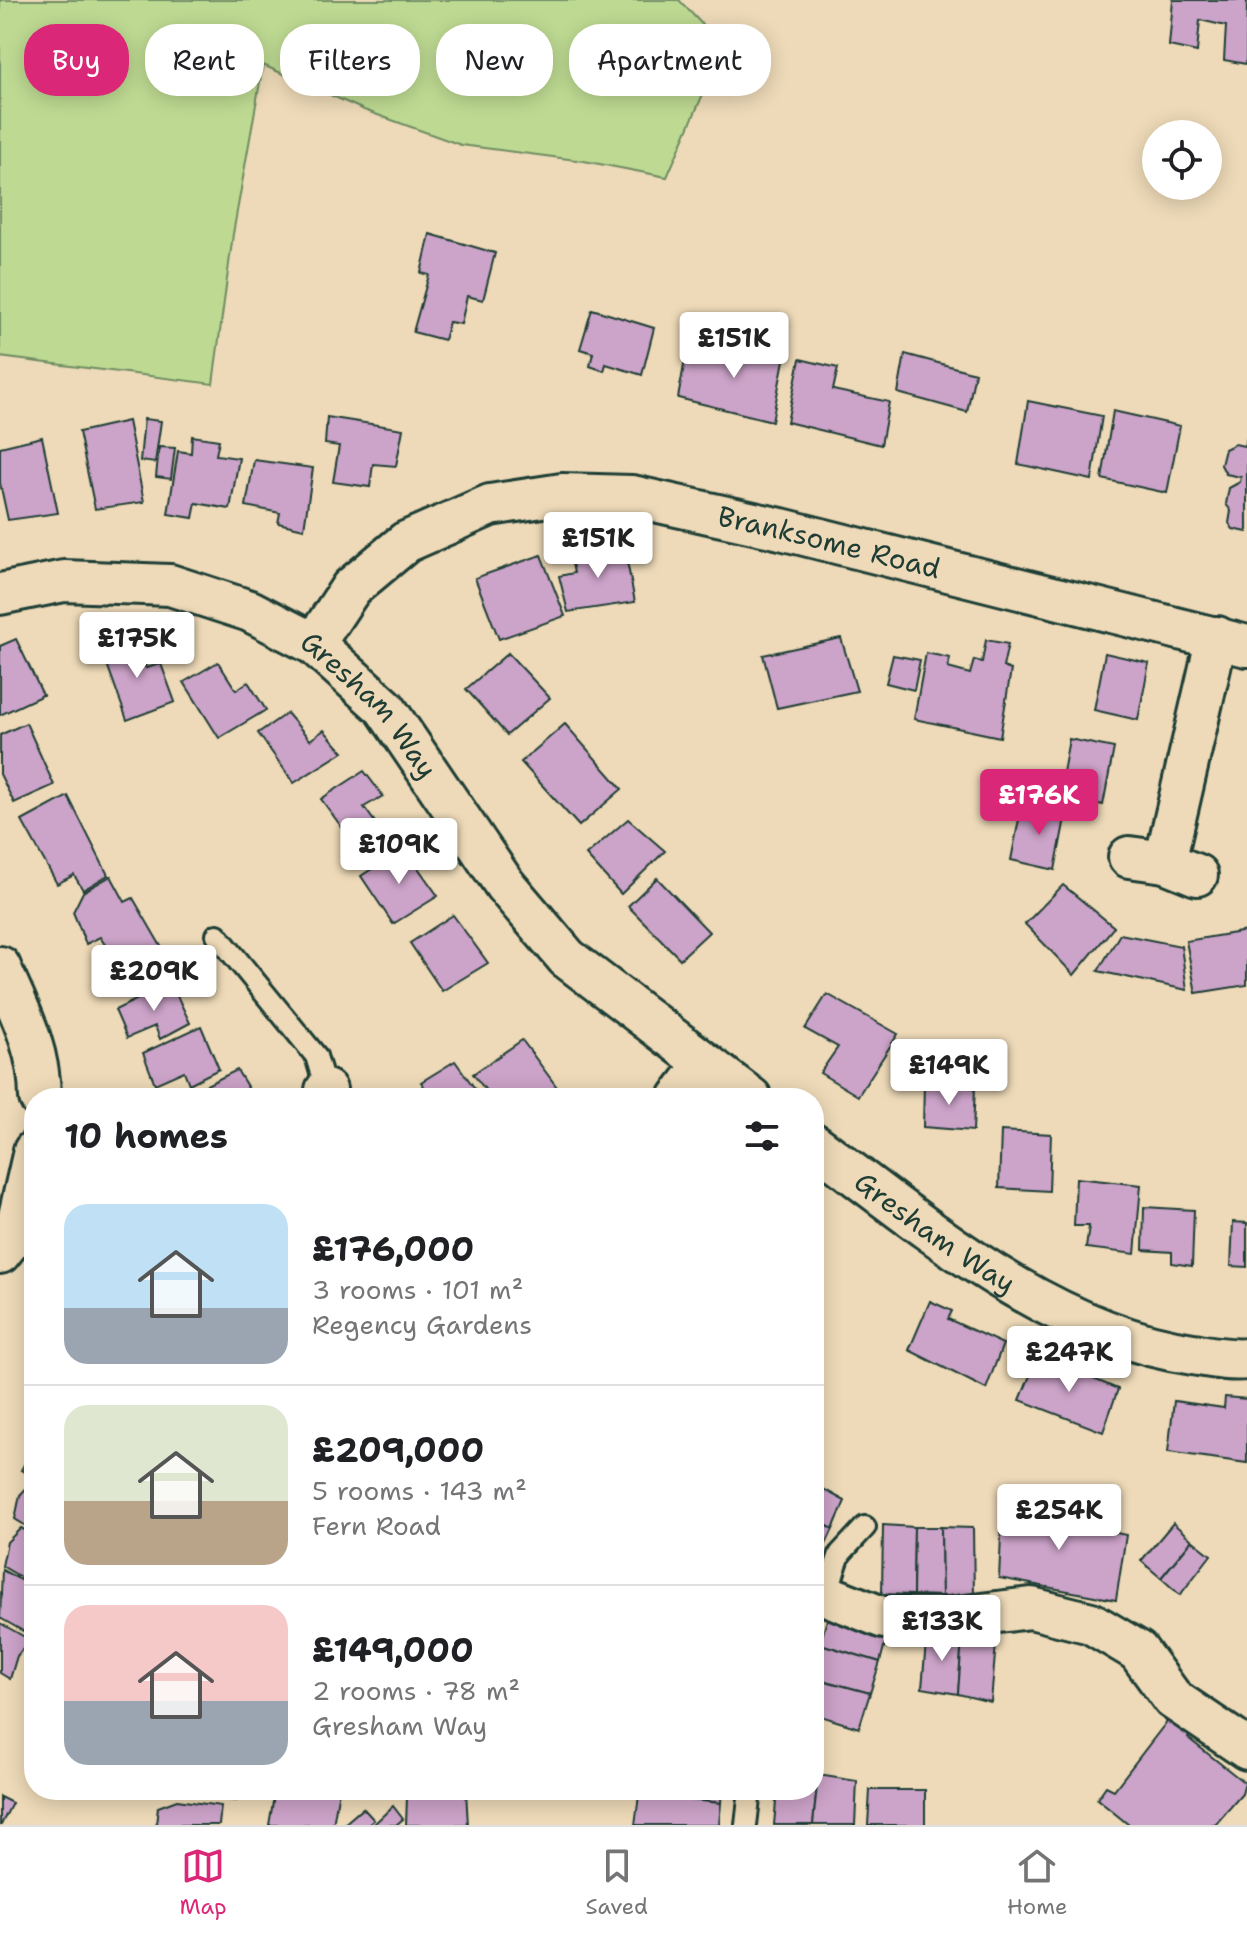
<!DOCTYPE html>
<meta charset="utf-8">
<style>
:root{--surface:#fff;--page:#f2f2f2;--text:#202124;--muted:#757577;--line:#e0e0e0;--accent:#db2777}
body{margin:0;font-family:"Shantell Sans",sans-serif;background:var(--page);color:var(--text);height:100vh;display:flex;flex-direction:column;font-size:30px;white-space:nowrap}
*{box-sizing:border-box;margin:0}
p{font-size:26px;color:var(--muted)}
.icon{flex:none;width:44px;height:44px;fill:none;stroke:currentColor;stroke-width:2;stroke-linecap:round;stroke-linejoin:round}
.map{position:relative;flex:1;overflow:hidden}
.drawer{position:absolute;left:24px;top:1088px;width:800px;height:712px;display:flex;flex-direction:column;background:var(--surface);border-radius:32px;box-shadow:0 4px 20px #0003}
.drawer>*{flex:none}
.banner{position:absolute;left:24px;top:24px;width:800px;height:72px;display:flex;gap:16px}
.controls{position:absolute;left:1142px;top:120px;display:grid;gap:16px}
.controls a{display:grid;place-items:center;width:80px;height:80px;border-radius:50%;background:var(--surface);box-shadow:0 4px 20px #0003;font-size:40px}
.price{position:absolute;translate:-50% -68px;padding:0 18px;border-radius:8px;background:#fff;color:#222;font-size:26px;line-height:52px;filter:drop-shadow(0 2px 4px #0008)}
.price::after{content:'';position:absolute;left:50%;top:48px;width:24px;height:18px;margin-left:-12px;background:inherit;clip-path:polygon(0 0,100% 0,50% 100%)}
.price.active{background:var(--accent);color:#fff}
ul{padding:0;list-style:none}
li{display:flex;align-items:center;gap:24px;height:200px;padding:0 40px}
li+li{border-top:2px solid var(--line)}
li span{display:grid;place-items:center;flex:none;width:224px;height:160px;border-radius:24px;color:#555}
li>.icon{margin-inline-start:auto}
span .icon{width:96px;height:96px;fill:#fffc;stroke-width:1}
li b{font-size:34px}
h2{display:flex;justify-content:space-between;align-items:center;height:96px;padding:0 40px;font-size:34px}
.tag{padding:0 28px;border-radius:32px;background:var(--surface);box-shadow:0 4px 20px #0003;font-size:28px;line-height:72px}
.tag.active{background:var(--accent);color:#fff}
.dock{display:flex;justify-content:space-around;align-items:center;height:112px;border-top:2px solid var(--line);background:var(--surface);font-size:22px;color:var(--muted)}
.dock a{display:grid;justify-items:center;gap:4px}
.dock .active{color:var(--accent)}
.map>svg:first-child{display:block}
.green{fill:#beda92;stroke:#6e8c63;stroke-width:2}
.building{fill:#cca3c9;stroke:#1f3d34;stroke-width:2}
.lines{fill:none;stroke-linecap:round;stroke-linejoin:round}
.service-casing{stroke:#1f3d34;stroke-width:26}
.minor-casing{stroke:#1f3d34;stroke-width:46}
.service{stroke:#eedab8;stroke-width:20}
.minor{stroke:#eedab8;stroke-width:40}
.labels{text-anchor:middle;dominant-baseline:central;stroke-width:6;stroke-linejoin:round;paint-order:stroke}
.street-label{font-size:28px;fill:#1f3d34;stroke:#eedab8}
</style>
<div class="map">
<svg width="1247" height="1825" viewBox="0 0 1247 1825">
<rect width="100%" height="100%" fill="#eedab8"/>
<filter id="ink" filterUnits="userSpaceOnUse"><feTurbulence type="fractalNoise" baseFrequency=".0125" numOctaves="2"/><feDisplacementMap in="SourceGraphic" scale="16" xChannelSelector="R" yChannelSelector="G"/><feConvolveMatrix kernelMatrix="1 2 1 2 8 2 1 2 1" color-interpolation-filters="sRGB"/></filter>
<g filter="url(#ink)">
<!-- green -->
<polygon class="green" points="0,0 679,0 716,39 704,92 667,177 584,161 461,145 364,110 263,65 233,234 213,384 0,357"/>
<!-- building -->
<g class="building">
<polygon points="1173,0 1247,0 1246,64 1224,60 1226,26 1200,20 1197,52 1169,46"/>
<polygon points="430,234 495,253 483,300 467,296 461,324 449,322 444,340 413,332 429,275 421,273"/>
<polygon points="592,309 654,328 642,375 606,364 604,371 590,366 593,353 580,349"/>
<polygon points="730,343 785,355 772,421 678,398 687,349 728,358"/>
<polygon points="905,354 975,373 967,412 898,393"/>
<polygon points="800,359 838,368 833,390 889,402 881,445 787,422"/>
<polygon points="1028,401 1102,416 1092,480 1018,464"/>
<polygon points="1113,411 1180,426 1167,493 1102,479"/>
<polygon points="327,417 403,429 396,466 373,464 370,487 333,482 339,446 325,444"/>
<polygon points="144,419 161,421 155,463 140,461"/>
<polygon points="128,421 144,502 95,509 79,432"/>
<polygon points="192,436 219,440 216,455 239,458 230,509 196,503 193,518 168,514 178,451 191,453"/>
<polygon points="42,437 58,513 8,520 0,483 0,447"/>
<polygon points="1246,440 1247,440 1247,532 1233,529 1229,523 1231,511 1226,504 1229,488 1240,482 1241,477 1226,474 1221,465 1225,449 1235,444 1244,446"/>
<polygon points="159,447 175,448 171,479 156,477"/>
<polygon points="254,460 313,468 304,529 278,523 280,513 246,506"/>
<polygon points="624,546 635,602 568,612 559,576 574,573 570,554"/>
<polygon points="541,555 565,616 499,639 475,578"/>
<polygon points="137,637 146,668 161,664 175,702 127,720 102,650"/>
<polygon points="841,638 857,691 777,708 763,655"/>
<polygon points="16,639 43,695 0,715 0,646"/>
<polygon points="986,640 1008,644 1003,667 1011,670 1000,737 914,719 926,653 950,658 948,668 970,674 974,660 982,662"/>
<polygon points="508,653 550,698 507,735 466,689"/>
<polygon points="1105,653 1149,663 1138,720 1094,710"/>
<polygon points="893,655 920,660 914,690 886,683"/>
<polygon points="218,662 236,690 248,682 266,710 219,738 184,682"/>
<polygon points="287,713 310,740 324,730 343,752 294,783 258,733"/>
<polygon points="26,723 54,785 14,803 0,774 0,735"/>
<polygon points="565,724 622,789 579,826 521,762"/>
<polygon points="1069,739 1114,748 1103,805 1059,795"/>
<polygon points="364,771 383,796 364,807 382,832 357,848 321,799"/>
<polygon points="68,796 108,875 83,890 74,875 57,884 22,821"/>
<polygon points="1022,804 1066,813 1055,870 1011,860"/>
<polygon points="628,819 665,851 621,894 586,855"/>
<polygon points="404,848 438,896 393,924 361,876"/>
<polygon points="111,876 125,902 133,898 162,948 120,968 100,937 86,944 73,912 83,892"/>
<polygon points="657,878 709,932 680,959 628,906"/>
<polygon points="1063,885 1114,927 1074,975 1025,924"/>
<polygon points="453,915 488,963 442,991 410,943"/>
<polygon points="1247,931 1247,985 1196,993 1186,941"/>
<polygon points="1120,934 1181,946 1187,990 1098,971"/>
<polygon points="171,983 190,1023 160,1039 155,1026 127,1038 115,1010"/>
<polygon points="827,994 898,1034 858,1096 820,1073 838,1047 805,1029"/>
<polygon points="201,1026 219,1069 189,1084 184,1071 155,1084 143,1053"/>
<polygon points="522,1040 565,1098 432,1098 421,1082 455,1061 481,1097 487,1092 473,1074"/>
<polygon points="237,1070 254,1098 180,1098"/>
<polygon points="924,1083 975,1087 973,1131 923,1127"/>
<polygon points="1001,1131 1051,1134 1049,1191 999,1188"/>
<polygon points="1076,1178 1141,1185 1135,1254 1086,1248 1089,1226 1074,1226"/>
<polygon points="1144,1207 1194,1210 1192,1266 1172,1263 1172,1252 1143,1250"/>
<polygon points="1233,1222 1247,1223 1247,1267 1231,1266"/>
<polygon points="930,1301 952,1311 948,1319 1003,1344 986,1389 909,1350"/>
<polygon points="1038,1356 1118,1389 1103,1432 1020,1400"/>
<polygon points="1225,1397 1247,1399 1247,1463 1168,1452 1174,1401 1224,1408"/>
<polygon points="34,1447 34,1477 21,1470"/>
<polygon points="33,1481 34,1481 34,1531 15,1519 20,1495"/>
<polygon points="814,1484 845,1501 833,1529 814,1519"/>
<polygon points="1021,1495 1054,1498 1054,1520 1126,1535 1116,1600 999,1578 1002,1515 1018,1516"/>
<polygon points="814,1519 833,1529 822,1553 814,1549"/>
<polygon points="1173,1523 1192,1540 1161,1578 1141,1561"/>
<polygon points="883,1525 914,1527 913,1595 882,1594"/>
<polygon points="914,1527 941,1527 942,1596 913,1595"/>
<polygon points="941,1527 973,1528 974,1596 942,1596"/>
<polygon points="21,1528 34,1535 34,1585 2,1566 7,1542"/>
<polygon points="1192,1540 1211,1555 1180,1595 1161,1578"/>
<polygon points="2,1570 34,1587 34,1628 30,1635 0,1618"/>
<polygon points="828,1616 888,1632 880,1662 820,1644"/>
<polygon points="0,1623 30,1640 17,1656 10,1679 0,1673"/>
<polygon points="927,1631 962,1638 958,1694 922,1688"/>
<polygon points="962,1638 996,1643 991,1702 958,1694"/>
<polygon points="820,1644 880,1662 870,1693 814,1678"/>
<polygon points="814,1678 870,1693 859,1728 814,1714"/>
<polygon points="1175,1711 1196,1725 1188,1738 1245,1783 1242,1794 1215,1825 1129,1825 1097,1799 1106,1786 1114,1790"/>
<polygon points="814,1775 818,1775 813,1825 774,1825 777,1790 814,1790"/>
<polygon points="818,1775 857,1781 855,1825 813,1825"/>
<polygon points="189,1790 238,1790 236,1801 190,1795"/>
<polygon points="275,1790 339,1790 333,1825 269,1825"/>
<polygon points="654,1790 722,1790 721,1803 654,1795"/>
<polygon points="870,1790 925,1790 925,1825 868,1825"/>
<polygon points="466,1791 468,1825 406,1825 407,1797"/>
<polygon points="639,1795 721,1803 719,1825 635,1825"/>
<polygon points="0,1797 12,1803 1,1825 0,1825"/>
<polygon points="177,1800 221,1806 219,1825 156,1825 158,1807"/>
<polygon points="393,1806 403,1819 396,1825 373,1825"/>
<polygon points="363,1808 374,1820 368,1825 343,1825"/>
</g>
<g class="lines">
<defs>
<g id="service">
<polyline points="217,935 316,1056 326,1090"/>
<polyline points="822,1597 826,1595 840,1554 865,1527"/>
<polyline points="746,1825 750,1790"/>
</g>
<g id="minor">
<path id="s1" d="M0,594L64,581L170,585L250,611L314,644L385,708L505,885L567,958L751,1098"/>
<path id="s2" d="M314,644L351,588L406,542L490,505L562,494L632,496L781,529L1247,646"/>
<polyline points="1129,857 1165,862 1197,875"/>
<polyline points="1165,862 1217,637"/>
<path d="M0,967C19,1010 40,1049 40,1098"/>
<polyline points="326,1090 327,1098"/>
<polyline points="679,1098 704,1065"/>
<path id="s3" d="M814,1144C926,1228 1051,1334 1193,1354C1211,1357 1229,1361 1247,1359"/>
<polyline points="0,1253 15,1234 34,1151"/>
<polyline points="826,1595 884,1618 948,1618 1031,1608 1091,1623 1138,1651 1173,1699 1247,1749"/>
</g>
</defs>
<!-- service casing -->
<use href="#service" class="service-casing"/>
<!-- minor casing -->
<use href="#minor" class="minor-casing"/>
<!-- service -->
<use href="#service" class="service"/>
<!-- minor -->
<use href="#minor" class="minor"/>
</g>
</g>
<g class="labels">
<!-- street labels -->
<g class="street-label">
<text stroke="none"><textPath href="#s2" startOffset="576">Branksome Road</textPath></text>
<text stroke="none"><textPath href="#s1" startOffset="410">Gresham Way</textPath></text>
<text stroke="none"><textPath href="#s3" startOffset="150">Gresham Way</textPath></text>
</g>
</g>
</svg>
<div class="controls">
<a><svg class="icon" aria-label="locate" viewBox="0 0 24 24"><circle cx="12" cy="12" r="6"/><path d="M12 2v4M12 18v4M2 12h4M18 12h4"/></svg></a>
</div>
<b class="price" style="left:734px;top:380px">£151K</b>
<b class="price" style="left:598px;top:580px">£151K</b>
<b class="price" style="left:137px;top:680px">£175K</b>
<b class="price active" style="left:1039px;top:837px">£176K</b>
<b class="price" style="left:399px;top:886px">£109K</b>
<b class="price" style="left:154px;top:1013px">£209K</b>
<b class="price" style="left:949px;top:1107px">£149K</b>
<b class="price" style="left:1069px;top:1394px">£247K</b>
<b class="price" style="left:1059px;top:1552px">£254K</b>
<b class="price" style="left:942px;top:1663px">£133K</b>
<div class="banner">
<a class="tag active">Buy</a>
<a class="tag">Rent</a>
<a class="tag">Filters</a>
<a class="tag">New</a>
<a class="tag">Apartment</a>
</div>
<section class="drawer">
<h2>10 homes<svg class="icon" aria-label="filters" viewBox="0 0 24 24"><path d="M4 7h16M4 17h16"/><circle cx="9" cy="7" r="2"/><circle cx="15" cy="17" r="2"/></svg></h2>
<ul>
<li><span style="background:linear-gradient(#bfe0f5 65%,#9aa5b1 0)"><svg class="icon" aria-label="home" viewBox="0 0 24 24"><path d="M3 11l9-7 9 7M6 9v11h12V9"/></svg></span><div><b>£176,000</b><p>3 rooms · 101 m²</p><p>Regency Gardens</p></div></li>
<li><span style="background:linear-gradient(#dfe7d0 60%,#b9a48a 0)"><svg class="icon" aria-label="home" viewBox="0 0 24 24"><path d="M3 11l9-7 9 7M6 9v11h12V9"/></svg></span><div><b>£209,000</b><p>5 rooms · 143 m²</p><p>Fern Road</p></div></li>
<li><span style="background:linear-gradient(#f6c9c9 60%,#9aa5b1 0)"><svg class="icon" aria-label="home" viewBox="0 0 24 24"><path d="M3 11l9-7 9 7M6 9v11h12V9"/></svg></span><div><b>£149,000</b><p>2 rooms · 78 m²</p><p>Gresham Way</p></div></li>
</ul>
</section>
</div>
<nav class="dock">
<a class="active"><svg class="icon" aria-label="map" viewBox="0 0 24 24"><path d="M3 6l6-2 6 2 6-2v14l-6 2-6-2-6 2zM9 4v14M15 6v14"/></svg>Map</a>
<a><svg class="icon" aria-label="saved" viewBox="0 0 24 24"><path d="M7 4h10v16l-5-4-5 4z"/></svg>Saved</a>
<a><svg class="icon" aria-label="home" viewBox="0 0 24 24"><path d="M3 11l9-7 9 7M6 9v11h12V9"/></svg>Home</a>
</nav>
